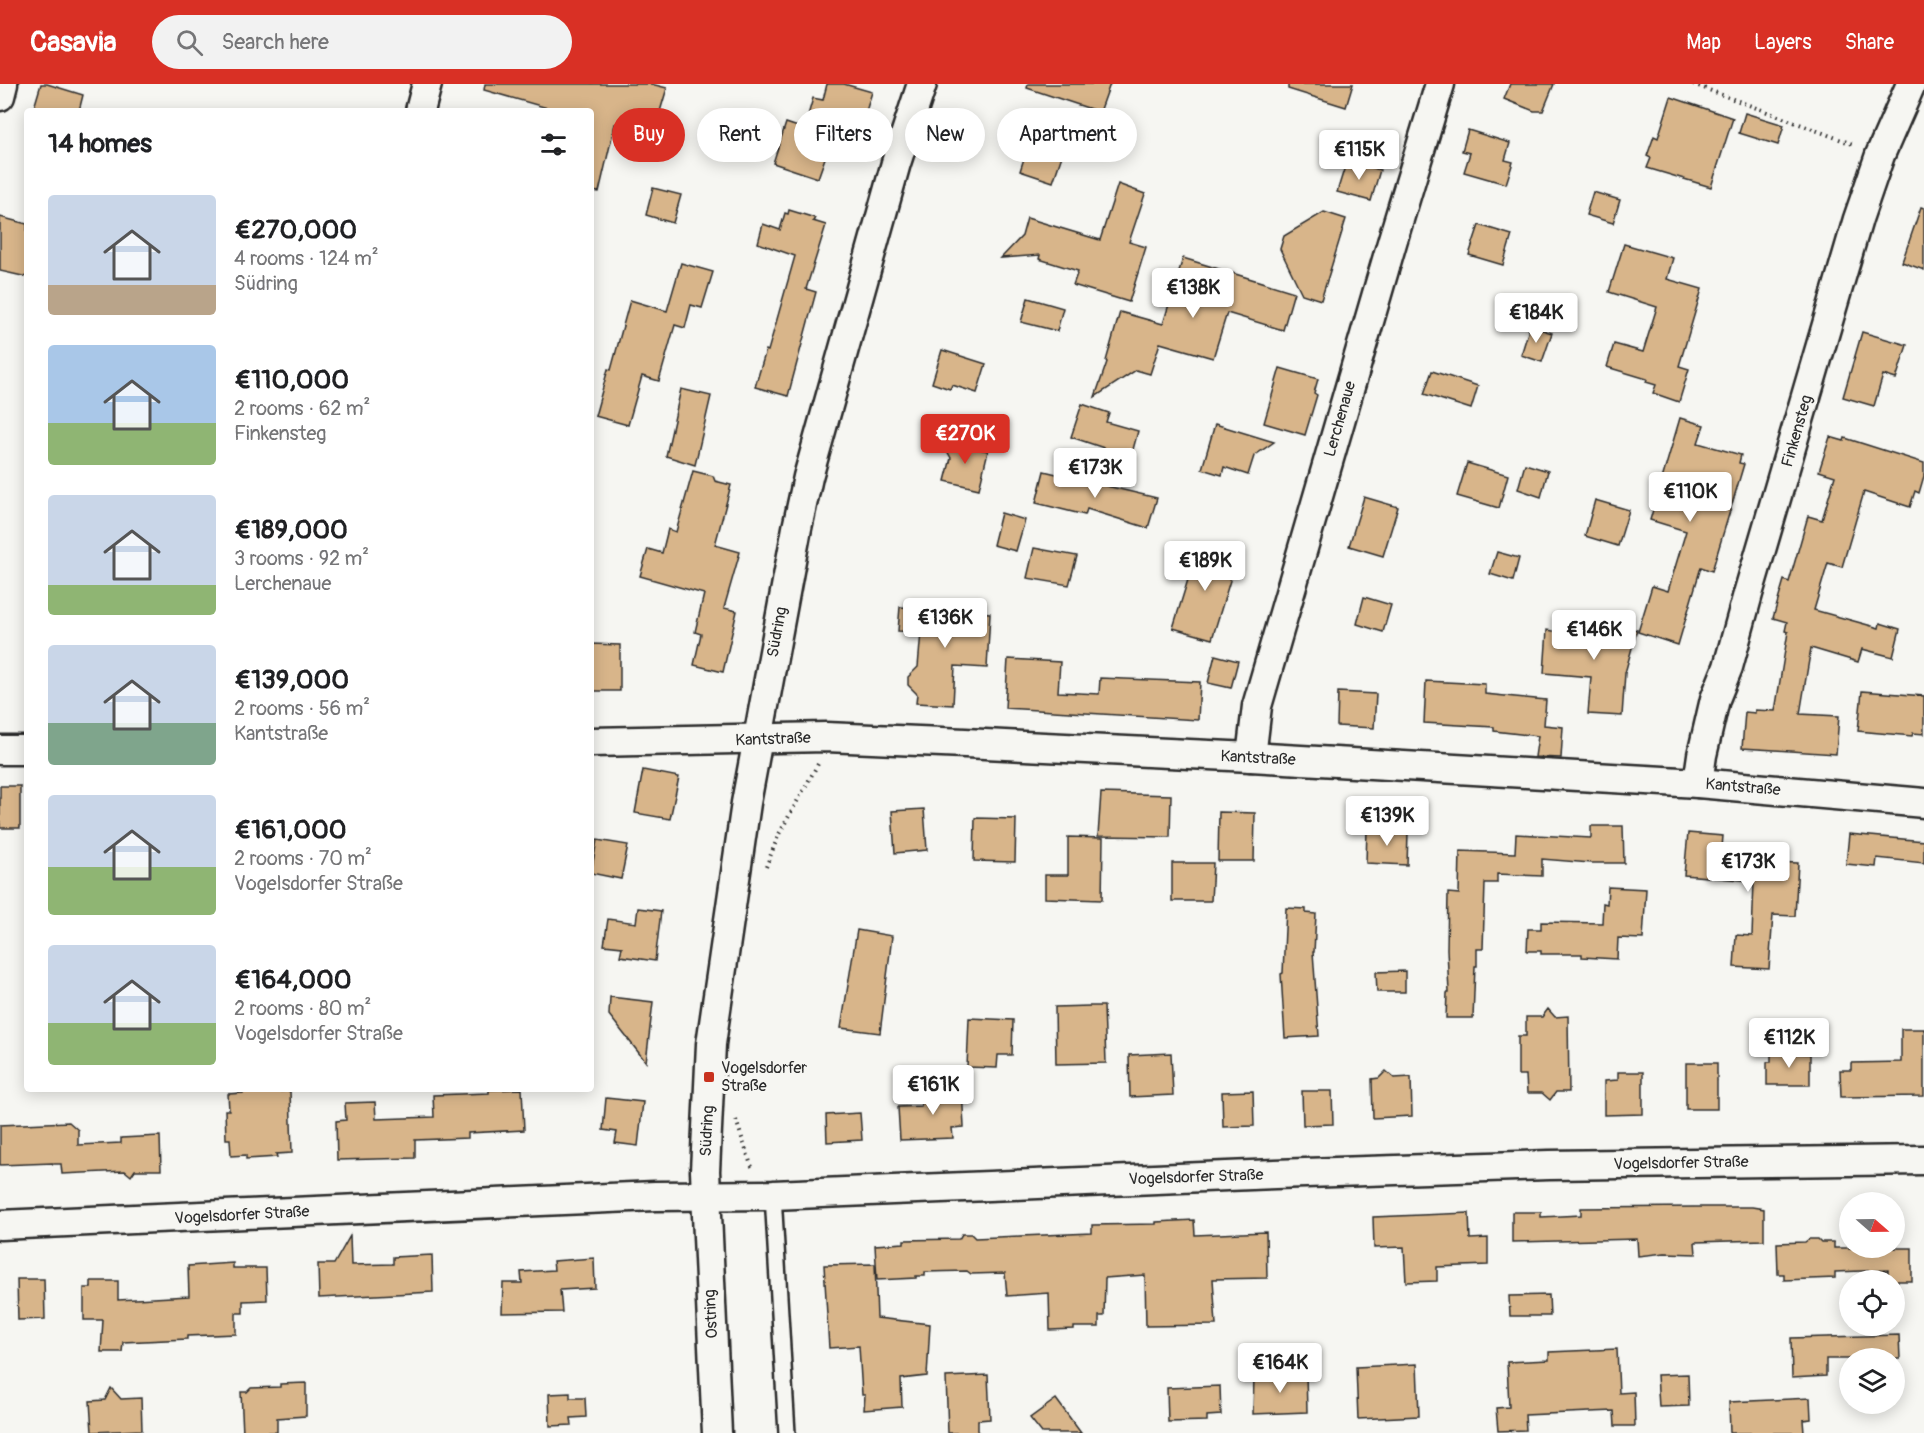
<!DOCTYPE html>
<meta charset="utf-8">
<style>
:root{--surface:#fff;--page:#f2f2f2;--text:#202124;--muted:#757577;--accent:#d93025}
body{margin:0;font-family:Pangolin,sans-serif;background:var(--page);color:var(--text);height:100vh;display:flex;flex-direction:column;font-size:22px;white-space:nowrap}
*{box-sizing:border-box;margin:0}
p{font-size:20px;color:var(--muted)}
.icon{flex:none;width:33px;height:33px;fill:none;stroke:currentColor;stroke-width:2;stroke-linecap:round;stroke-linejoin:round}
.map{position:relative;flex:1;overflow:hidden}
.panel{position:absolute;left:24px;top:24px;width:570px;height:984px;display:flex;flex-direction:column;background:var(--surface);border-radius:6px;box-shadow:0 3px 15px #0003}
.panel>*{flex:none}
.banner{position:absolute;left:612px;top:24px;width:570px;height:54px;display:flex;gap:12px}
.needle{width:39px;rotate:110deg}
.buttons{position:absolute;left:1839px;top:1108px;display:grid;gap:12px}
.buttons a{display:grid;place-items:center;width:66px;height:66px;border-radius:50%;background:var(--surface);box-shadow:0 3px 15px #0003;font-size:30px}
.price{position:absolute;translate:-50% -51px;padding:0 14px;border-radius:6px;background:#fff;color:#222;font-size:20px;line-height:39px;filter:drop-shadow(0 2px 3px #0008)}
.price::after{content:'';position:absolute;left:50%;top:36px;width:18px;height:14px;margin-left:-9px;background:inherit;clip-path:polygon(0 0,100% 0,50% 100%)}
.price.active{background:var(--accent);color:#fff}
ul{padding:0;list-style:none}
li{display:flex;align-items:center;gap:18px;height:150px;padding:0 24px}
li span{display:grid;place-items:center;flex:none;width:168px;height:120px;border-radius:6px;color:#555}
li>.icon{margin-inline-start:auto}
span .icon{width:72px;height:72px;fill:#fffc;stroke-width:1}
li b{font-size:26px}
h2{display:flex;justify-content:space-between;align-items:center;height:72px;padding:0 24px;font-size:26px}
.chip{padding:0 21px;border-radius:27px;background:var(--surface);box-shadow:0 3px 15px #0003;font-size:21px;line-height:54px}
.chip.active{background:var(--accent);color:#fff}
header{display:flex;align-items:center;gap:36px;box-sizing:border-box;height:84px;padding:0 30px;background:var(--accent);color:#fff}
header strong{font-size:28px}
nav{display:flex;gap:33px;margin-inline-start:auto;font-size:21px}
.search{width:420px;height:54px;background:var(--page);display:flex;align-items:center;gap:15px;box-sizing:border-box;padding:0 21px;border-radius:33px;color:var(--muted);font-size:22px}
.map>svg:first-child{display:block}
.building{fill:#d8b58a;stroke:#2b2b2b;stroke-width:1.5}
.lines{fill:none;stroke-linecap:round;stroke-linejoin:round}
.service-casing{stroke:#2b2b2b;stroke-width:20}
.minor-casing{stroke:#2b2b2b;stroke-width:33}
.path{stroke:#2b2b2b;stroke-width:4;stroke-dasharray:1.5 4.5;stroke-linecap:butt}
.service{stroke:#f6f6f2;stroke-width:15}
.minor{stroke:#f6f6f2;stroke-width:28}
.poi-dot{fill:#c8321e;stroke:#f6f6f2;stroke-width:2}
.labels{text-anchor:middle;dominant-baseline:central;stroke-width:6;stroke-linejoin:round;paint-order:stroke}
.street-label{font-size:16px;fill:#2b2b2b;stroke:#f6f6f2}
.poi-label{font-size:16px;fill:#2b2b2b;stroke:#f6f6f2;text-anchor:start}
</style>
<header>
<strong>Casavia</strong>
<div class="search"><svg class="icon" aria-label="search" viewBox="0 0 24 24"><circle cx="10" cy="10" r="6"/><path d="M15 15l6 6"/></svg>Search here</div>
<nav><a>Map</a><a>Layers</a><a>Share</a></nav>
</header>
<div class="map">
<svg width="1924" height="1349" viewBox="0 0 1924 1349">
<rect width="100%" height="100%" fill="#f6f6f2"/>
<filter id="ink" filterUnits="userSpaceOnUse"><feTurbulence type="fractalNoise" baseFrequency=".0167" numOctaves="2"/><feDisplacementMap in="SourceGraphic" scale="12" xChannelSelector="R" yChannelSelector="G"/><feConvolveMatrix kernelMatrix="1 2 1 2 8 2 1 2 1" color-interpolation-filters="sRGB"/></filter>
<g filter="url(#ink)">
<!-- building -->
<g class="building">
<polygon points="41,0 47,0 83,11 79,27 33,27"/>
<polygon points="485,0 651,0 667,4 653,51 615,40 599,108 591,107 591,27 558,27 484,6"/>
<polygon points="827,0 844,0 872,8 860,47 837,40 818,94 773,79 786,39 804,45 813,14 823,16"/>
<polygon points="1028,0 1110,0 1100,28 1027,4"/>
<polygon points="1288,0 1353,0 1346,23 1288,5"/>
<polygon points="1510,0 1554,0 1543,27 1534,27 1504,15"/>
<polygon points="1671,13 1733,34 1711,103 1647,84 1651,74 1647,72 1654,52 1658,54"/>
<polygon points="1745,29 1784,41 1778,61 1739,49"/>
<polygon points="1033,46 1067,57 1053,98 1020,87"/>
<polygon points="1468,46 1510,59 1505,76 1513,78 1506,100 1464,88 1470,69 1462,67"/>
<polygon points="1347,76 1380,86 1371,117 1337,108"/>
<polygon points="1118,100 1145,110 1129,158 1146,163 1129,218 1073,201 1078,187 1039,175 1040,171 1001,174 1022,152 1027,134 1100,156"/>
<polygon points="653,104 681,111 673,139 646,131"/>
<polygon points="1593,108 1620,116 1613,139 1586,131"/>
<polygon points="1921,123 1924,124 1924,186 1902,178"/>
<polygon points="789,126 815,134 813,137 826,141 806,205 816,208 788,312 755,303 766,266 768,267 795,172 758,159 763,140 780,146 785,129 788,130"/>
<polygon points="1324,128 1346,135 1321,216 1302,210 1280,165 1284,152"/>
<polygon points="0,133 27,140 27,193 0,187"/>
<polygon points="1479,141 1512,151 1503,181 1469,171"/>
<polygon points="1624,160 1673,174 1667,195 1702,205 1679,282 1689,285 1679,318 1653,309 1656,301 1646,298 1647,295 1607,283 1614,260 1643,268 1657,223 1609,208"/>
<polygon points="1183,174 1294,208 1283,246 1227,229 1213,274 1160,259 1150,290 1136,286 1095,313 1107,278 1106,277 1120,228 1163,240"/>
<polygon points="681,179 713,188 702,224 691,221 685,244 675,241 659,297 642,292 628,341 595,332 608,285 611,286 630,216 667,227"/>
<polygon points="1028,214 1063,224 1057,247 1021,238"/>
<polygon points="1530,242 1552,249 1542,278 1521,271"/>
<polygon points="1862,248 1907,261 1896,295 1883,291 1874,322 1843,313"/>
<polygon points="942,266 986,280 977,309 952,301 950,305 932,299"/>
<polygon points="1280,284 1318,295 1314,309 1317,311 1305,351 1264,339"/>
<polygon points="1432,287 1478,302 1471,325 1424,310"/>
<polygon points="681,305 711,312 695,381 666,372"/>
<polygon points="1082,320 1109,329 1106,338 1138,347 1131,373 1071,353"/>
<polygon points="1680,334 1704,341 1698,359 1741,371 1739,379 1744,380 1712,487 1701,483 1678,561 1638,548 1652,502 1668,507 1686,447 1650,436"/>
<polygon points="1215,340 1274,358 1254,372 1248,391 1224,383 1222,391 1202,385"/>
<polygon points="1830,353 1844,357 1845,354 1924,379 1924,392 1919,409 1915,407 1910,423 1864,408 1842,483 1828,479 1814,526 1879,544 1880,539 1900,545 1893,573 1862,565 1858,578 1811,564 1800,630 1839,632 1836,670 1742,664 1745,628 1755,629 1755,626 1775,627 1788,548 1785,547 1787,538 1773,534 1784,496 1789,498 1808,432 1822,436 1835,392 1819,387"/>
<polygon points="941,356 988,367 979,405 945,397 951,374"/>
<polygon points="1467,379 1508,391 1499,424 1457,412"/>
<polygon points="1525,380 1548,387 1541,413 1518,405"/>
<polygon points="693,387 713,392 715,397 731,401 715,461 740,468 724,524 737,527 723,588 694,581 701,550 695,548 704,510 640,492 648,465 662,469 668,445 676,448"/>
<polygon points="1044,387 1157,414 1148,444 1087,425 1085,431 1036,419"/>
<polygon points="1364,413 1398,423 1383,472 1349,462"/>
<polygon points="1595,416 1629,426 1618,462 1585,452"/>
<polygon points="1001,429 1025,436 1016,467 993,461"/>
<polygon points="1199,460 1235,470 1229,489 1232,490 1212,555 1173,544"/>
<polygon points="1034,464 1077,472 1069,501 1027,494"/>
<polygon points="1497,468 1519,474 1513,497 1490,490"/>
<polygon points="1364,513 1391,521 1383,548 1357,540"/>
<polygon points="900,523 990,529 987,584 955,582 953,621 916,619 917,610 908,601 908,593 918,583 921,548 898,547"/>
<polygon points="1586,531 1637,546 1625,589 1622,632 1588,630 1591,593 1544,589 1547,546 1580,551"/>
<polygon points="591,560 620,561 620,607 591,607"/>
<polygon points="1215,571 1238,577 1231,604 1208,599"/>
<polygon points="1008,575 1060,578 1058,608 1099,610 1100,594 1200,598 1198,636 1005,624"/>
<polygon points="1426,597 1485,600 1485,610 1546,616 1544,641 1563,643 1561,674 1535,673 1538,652 1494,647 1494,643 1424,639"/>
<polygon points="1862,607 1924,612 1924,650 1913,649 1912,652 1858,647"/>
<polygon points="1338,608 1376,610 1374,644 1337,642"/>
<polygon points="643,686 679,693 670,735 635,729"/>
<rect x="0" y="702" width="20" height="42"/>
<polygon points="1101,709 1171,711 1170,753 1098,752"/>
<polygon points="924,725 927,766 895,769 892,727"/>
<polygon points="1219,728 1255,729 1254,777 1218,777"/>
<polygon points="975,734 1016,735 1015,778 974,777"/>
<polygon points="1591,742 1623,742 1624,779 1591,779 1542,775 1542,792 1497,790 1497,799 1485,799 1483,865 1477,865 1477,882 1475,882 1473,934 1446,934 1447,909 1449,909 1447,865 1448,809 1459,810 1460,767 1515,769 1516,750 1591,754"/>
<polygon points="1367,745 1408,748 1407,781 1366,779"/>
<polygon points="1688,749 1723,752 1721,776 1798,779 1795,832 1773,831 1769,885 1734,883 1736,851 1752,852 1754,797 1684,791"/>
<polygon points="1849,750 1924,757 1924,779 1877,774 1876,783 1846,780"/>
<polygon points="1068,753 1103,754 1102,816 1045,814 1045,791 1068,791"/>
<polygon points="597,756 628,761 621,795 591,789"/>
<polygon points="1172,779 1213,779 1211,817 1172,817"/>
<polygon points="1608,803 1646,805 1643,855 1618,854 1617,875 1582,873 1582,870 1541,870 1541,867 1527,867 1528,845 1541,845 1541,838 1602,839 1603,819 1607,820"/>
<polygon points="638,824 661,827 655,877 620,872 622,863 604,861 608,835 636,839"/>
<polygon points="1286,824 1306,825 1306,829 1316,830 1314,868 1313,868 1319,952 1285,954 1281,890 1283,889"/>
<polygon points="857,846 892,852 880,949 841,944"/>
<polygon points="1405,887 1405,908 1377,908 1376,888"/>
<polygon points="610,913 653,918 646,978 609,931"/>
<polygon points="1090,922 1104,922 1106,979 1056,980 1055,923"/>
<polygon points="1548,925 1555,933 1568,932 1569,1008 1556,1008 1550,1016 1542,1009 1527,1009 1526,991 1518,991 1518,952 1526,952 1526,933 1542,933"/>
<polygon points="969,934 1013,936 1012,971 998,971 997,984 967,983"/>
<polygon points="1901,945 1924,945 1924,1012 1841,1013 1840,986 1851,986 1851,979 1901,978"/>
<polygon points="1771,966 1791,966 1791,969 1810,970 1810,1001 1767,1001 1767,978 1771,978"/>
<polygon points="1171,969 1173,1011 1130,1013 1129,971"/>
<rect x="1686" y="979" width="31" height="46"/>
<polygon points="1386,987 1394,994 1411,993 1412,1032 1373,1034 1372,995 1379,994"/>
<polygon points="1618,988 1643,988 1643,1030 1604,1031 1604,997 1618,996"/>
<polygon points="243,1005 274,1005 274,1008 290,1007 292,1069 276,1070 277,1073 246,1075 246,1071 231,1072 230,1055 226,1055 225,1026 229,1026 228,1010 243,1009"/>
<polygon points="522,1005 524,1046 468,1049 468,1054 415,1056 415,1074 337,1076 336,1037 346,1036 345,1019 375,1018 376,1035 434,1033 433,1011 489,1009 489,1006"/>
<polygon points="962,1005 964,1043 952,1044 953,1054 900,1056 898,1023 921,1022 920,1007"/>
<polygon points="1253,1007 1254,1042 1223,1043 1222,1008"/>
<polygon points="1302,1007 1332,1007 1333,1040 1303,1041"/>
<polygon points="606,1014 643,1018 638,1062 615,1059 617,1048 603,1046"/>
<polygon points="860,1029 862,1056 827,1058 826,1031"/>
<polygon points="69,1038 78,1046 78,1061 121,1059 121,1054 160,1052 161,1086 135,1086 131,1092 125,1087 62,1090 61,1080 53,1080 53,1079 0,1081 0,1041"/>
<polygon points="1695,1123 1752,1123 1764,1125 1764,1156 1695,1158 1696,1170 1665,1169 1638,1172 1637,1155 1512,1158 1512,1128 1541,1128 1541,1133 1581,1131 1581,1124"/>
<polygon points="1469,1129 1470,1155 1488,1154 1488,1181 1437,1183 1437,1197 1406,1198 1404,1163 1374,1164 1373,1133"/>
<polygon points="1194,1136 1195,1151 1266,1148 1267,1194 1213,1195 1216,1241 1146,1242 1145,1191 1105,1194 1104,1232 1099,1232 1099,1243 1074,1243 1074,1245 1050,1246 1049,1209 1007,1212 1005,1189 971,1190 967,1187 925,1188 925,1192 916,1192 916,1194 877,1196 875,1161 904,1159 904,1156 959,1155 962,1150 971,1150 975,1154 1092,1149 1092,1141 1156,1140 1156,1138"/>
<polygon points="350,1152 351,1181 393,1180 393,1173 432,1171 433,1208 319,1214 318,1180 334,1180"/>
<polygon points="1809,1155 1818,1155 1821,1158 1834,1158 1834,1164 1912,1164 1912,1197 1888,1197 1888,1186 1835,1188 1835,1194 1784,1196 1784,1190 1778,1190 1777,1159 1805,1158"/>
<polygon points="594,1174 595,1204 560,1206 562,1228 502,1229 503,1199 522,1199 521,1188 554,1186 553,1177"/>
<polygon points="233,1179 233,1184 266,1184 267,1216 243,1217 243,1229 236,1229 236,1250 187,1252 187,1255 123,1258 122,1268 101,1268 103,1236 84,1236 84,1204 91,1204 91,1197 118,1197 118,1216 189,1212 188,1182"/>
<polygon points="875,1180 877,1234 930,1240 927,1292 901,1295 902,1323 864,1326 865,1311 862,1311 859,1262 829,1264 824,1181"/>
<polygon points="17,1195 44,1195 45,1235 18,1236"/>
<polygon points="1549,1211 1550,1232 1510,1232 1509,1212"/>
<polygon points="1899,1251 1900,1275 1826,1275 1826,1292 1792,1294 1791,1254"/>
<polygon points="1617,1265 1619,1309 1634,1308 1635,1342 1615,1342 1614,1327 1590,1328 1525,1331 1526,1346 1498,1347 1496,1324 1509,1323 1507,1278 1549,1276 1549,1268"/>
<polygon points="1417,1280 1419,1332 1358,1335 1356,1283"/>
<polygon points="1306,1289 1307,1328 1253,1330 1254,1291"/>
<polygon points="1688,1290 1689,1322 1659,1323 1657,1291"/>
<polygon points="988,1291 990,1335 978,1336 978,1349 948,1349 946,1293"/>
<polygon points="306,1299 306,1332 277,1334 277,1348 243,1349 241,1308 247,1308 251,1304 280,1303 280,1300"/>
<polygon points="1220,1302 1221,1331 1207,1332 1207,1337 1168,1338 1167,1304"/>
<polygon points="111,1304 121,1315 141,1314 142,1346 92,1348 90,1317 105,1316"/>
<polygon points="570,1309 570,1314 585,1314 586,1333 571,1334 572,1341 550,1342 549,1310"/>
<polygon points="1810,1314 1811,1335 1803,1336 1804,1349 1730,1349 1729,1318"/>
<polygon points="1056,1315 1081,1349 1042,1349 1030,1334"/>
</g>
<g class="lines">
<defs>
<polyline id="service" points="773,1111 787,1349"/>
<g id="minor">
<polyline points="0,12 3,0"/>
<polyline points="420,27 427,0"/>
<polyline points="591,658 826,653 965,659 1251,673 1698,699 1924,719"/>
<polyline points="0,666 27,666"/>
<polyline points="1251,673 1257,622 1393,155 1440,0"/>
<polyline points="1698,699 1702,671 1715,615 1728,583 1748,510 1858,135 1880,71 1911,0"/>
<polyline points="0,1141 655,1112 773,1111 1275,1090 1549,1081 1924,1076"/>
<polyline points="717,1349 705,1087 711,960 746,719 797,444 808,393 896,79 922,0"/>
</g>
</defs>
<!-- service casing -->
<use href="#service" class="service-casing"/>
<!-- minor casing -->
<use href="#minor" class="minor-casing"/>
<!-- path -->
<g class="path">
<polyline points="1693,0 1855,61"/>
<polyline points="766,783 779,750 818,680"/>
<polyline points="736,1036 751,1081 754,1085"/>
</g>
<!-- service -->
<use href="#service" class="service"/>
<!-- minor -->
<use href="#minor" class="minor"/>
</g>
</g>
<!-- markers -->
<rect class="poi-dot" x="703" y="987" width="12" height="12" rx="3"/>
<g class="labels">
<!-- street labels -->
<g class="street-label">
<text transform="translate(1340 335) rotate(-74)">Lerchenaue</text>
<text transform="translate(1797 347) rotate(-74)">Finkensteg</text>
<text transform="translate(777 548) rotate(-80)">Südring</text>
<text transform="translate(773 655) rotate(-2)">Kantstraße</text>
<text transform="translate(1258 674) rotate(3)">Kantstraße</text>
<text transform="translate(1743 703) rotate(5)">Kantstraße</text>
<text transform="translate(707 1047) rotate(-87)">Südring</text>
<text transform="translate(1681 1079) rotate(-1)">Vogelsdorfer Straße</text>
<text transform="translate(1196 1093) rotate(-2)">Vogelsdorfer Straße</text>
<text transform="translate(242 1131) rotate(-3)">Vogelsdorfer Straße</text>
<text transform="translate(711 1230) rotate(-93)">Ostring</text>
</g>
<!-- poi labels -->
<g class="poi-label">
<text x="721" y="984">Vogelsdorfer<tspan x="721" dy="18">Straße</tspan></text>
</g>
</g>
</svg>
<div class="buttons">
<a><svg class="needle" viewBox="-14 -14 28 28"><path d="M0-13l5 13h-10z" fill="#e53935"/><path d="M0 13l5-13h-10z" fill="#757577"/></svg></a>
<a><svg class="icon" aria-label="locate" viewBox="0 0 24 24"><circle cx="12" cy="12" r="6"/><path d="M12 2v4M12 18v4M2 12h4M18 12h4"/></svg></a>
<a><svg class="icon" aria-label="layers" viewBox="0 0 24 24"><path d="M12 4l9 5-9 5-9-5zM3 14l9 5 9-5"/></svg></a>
</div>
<b class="price" style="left:1359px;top:97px">€115K</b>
<b class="price" style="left:1193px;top:235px">€138K</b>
<b class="price" style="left:1536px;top:260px">€184K</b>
<b class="price active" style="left:965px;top:381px">€270K</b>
<b class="price" style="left:1095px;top:415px">€173K</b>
<b class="price" style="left:1690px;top:439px">€110K</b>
<b class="price" style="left:1205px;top:508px">€189K</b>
<b class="price" style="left:945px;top:565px">€136K</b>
<b class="price" style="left:1594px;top:577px">€146K</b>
<b class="price" style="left:1387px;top:763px">€139K</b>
<b class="price" style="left:1748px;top:809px">€173K</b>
<b class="price" style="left:1789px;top:985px">€112K</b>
<b class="price" style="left:933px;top:1032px">€161K</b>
<b class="price" style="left:1280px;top:1310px">€164K</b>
<div class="banner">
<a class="chip active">Buy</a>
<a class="chip">Rent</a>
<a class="chip">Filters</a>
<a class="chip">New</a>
<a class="chip">Apartment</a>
</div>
<section class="panel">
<h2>14 homes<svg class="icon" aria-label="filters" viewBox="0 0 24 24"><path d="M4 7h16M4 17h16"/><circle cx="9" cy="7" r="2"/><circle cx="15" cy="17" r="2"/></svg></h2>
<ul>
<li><span style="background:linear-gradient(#c9d6e8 75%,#b9a48a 0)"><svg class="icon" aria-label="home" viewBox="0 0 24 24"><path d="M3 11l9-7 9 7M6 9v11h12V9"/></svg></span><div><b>€270,000</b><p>4 rooms · 124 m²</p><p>Südring</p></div></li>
<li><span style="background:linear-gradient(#a9c7e8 65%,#8fb573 0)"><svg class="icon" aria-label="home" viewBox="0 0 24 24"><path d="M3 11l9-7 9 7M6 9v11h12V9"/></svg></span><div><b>€110,000</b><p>2 rooms · 62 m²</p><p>Finkensteg</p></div></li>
<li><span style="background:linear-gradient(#c9d6e8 75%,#8fb573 0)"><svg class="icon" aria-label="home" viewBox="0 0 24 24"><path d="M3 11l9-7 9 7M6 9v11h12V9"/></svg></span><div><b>€189,000</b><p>3 rooms · 92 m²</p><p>Lerchenaue</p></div></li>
<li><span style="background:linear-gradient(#c9d6e8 65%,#7fa58c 0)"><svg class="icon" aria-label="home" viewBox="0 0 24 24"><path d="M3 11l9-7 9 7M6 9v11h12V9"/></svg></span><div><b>€139,000</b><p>2 rooms · 56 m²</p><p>Kantstraße</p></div></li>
<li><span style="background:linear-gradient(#c9d6e8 60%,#8fb573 0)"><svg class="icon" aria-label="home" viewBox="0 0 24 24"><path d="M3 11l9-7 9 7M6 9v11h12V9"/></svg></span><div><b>€161,000</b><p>2 rooms · 70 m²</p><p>Vogelsdorfer Straße</p></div></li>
<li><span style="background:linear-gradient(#c9d6e8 65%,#8fb573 0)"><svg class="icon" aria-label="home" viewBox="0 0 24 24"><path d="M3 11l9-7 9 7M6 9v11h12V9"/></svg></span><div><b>€164,000</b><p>2 rooms · 80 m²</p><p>Vogelsdorfer Straße</p></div></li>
</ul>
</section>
</div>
